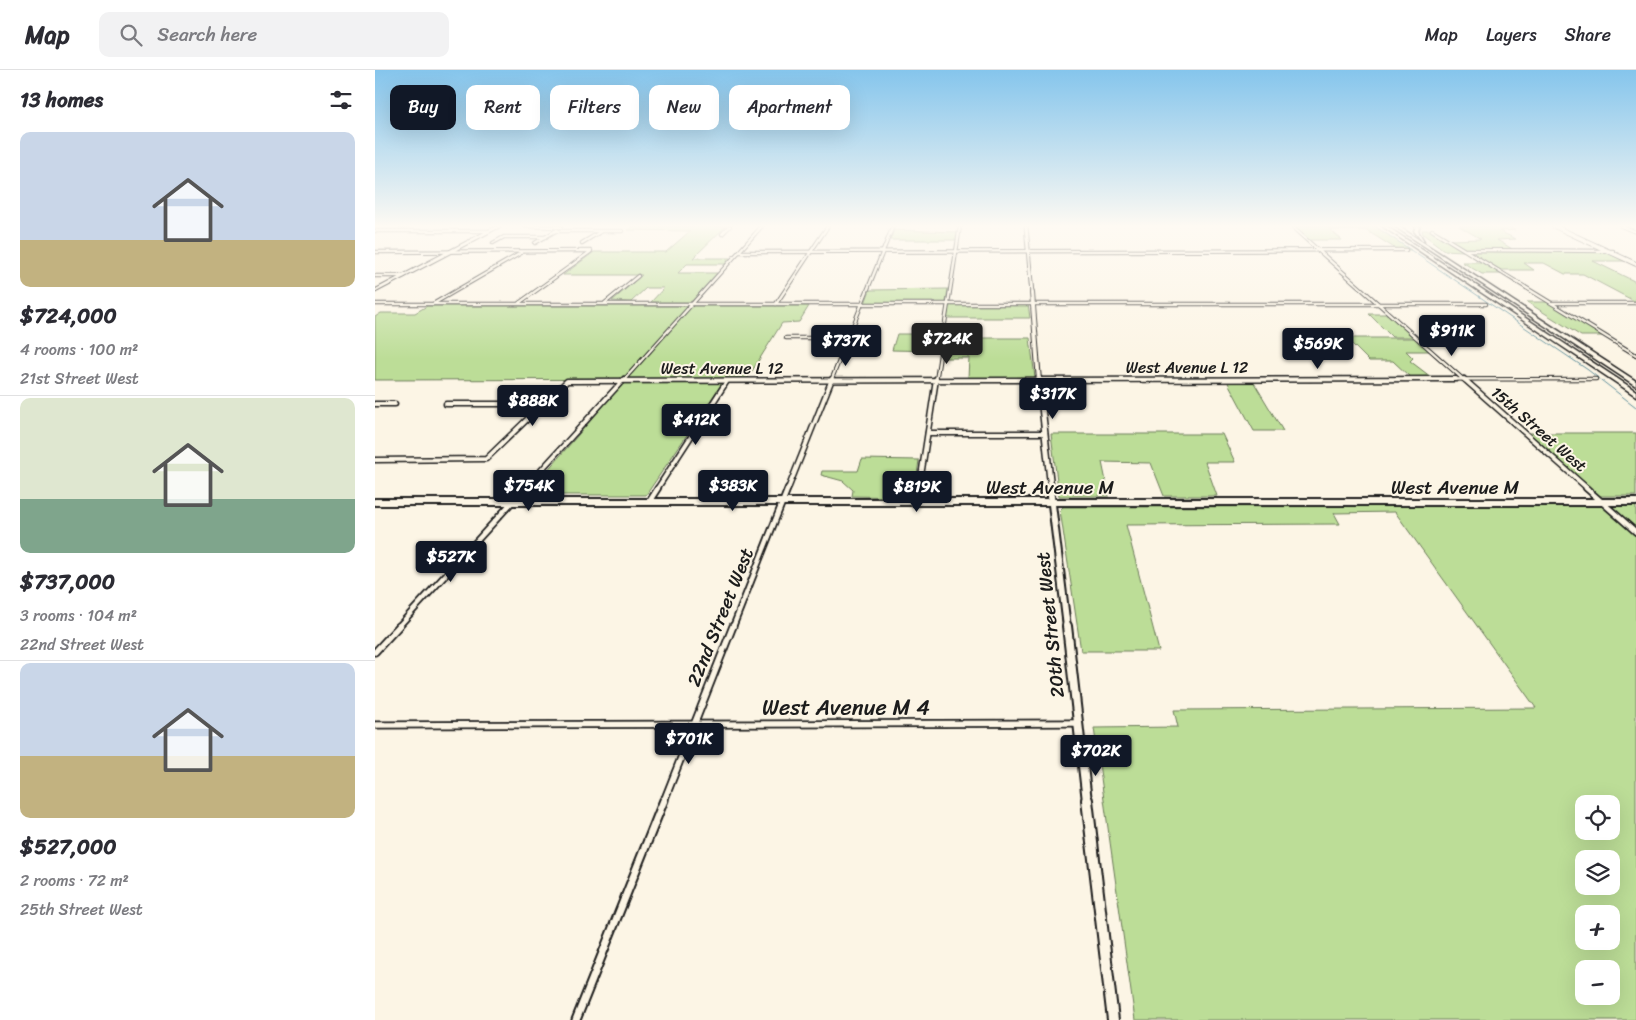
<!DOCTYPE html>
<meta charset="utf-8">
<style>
:root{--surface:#fff;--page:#f2f2f3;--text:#2b2b33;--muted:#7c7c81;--line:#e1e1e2;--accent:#111827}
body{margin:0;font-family:Sriracha,sans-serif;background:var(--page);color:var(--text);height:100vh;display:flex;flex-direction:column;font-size:19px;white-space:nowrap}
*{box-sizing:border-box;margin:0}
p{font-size:16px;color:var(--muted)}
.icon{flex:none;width:28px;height:28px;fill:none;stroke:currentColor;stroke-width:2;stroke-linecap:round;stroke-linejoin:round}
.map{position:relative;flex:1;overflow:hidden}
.details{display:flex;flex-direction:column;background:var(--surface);width:375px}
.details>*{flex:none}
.banner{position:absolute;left:15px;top:15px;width:475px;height:45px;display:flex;gap:10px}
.buttons{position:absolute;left:1200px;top:725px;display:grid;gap:10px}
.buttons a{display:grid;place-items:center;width:45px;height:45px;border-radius:10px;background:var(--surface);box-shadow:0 5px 20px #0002;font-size:25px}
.price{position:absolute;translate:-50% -42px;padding:0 11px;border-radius:5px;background:var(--accent);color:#fff;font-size:16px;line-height:32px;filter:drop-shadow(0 1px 2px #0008)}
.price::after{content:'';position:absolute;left:50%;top:30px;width:15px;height:11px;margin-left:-8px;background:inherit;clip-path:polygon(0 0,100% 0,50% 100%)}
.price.selected{background:#222;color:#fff}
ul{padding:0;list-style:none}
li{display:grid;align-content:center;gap:10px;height:265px;padding:0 20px}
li+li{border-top:1px solid var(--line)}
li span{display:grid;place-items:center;height:155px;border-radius:10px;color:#555}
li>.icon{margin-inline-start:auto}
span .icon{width:90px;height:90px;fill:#fffc;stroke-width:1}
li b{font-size:21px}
h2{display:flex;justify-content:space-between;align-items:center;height:60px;padding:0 20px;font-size:21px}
.tag{padding:0 18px;border-radius:10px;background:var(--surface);box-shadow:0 5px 20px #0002;font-size:18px;line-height:45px}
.tag.selected{background:var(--accent);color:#fff}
header{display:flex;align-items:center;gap:30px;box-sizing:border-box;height:70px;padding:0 25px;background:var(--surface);border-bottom:1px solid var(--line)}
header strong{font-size:24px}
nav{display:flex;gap:28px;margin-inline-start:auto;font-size:18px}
.search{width:350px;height:45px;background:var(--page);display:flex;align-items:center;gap:12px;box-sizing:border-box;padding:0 18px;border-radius:10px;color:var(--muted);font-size:19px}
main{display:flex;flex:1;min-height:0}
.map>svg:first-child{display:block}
.green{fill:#bcdd97;stroke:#6c7c5a;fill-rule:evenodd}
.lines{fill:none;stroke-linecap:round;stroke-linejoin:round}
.stream{stroke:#62909c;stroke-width:1}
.street-far4-casing{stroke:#1c1c1c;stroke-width:4.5}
.street-far3-casing{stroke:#1c1c1c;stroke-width:7}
.street-far2-casing{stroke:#1c1c1c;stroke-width:8}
.street-far1-casing{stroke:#1c1c1c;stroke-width:9}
.street-casing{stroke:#1c1c1c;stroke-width:11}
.secondary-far5-casing{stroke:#1c1c1c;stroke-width:5}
.secondary-far4-casing{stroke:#1c1c1c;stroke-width:6}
.secondary-far3-casing{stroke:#1c1c1c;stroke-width:8}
.secondary-far2-casing{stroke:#1c1c1c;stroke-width:10}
.secondary-far1-casing{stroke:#1c1c1c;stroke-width:12}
.secondary-casing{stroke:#1c1c1c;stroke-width:14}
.primary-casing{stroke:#1c1c1c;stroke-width:5.5}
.highway-casing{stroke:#1c1c1c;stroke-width:3}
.street-far4{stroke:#fcf5e5;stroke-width:2.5}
.street-far3{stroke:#fcf5e5;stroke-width:4}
.street-far2{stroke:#fcf5e5;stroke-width:4.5}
.street-far1{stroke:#fcf5e5;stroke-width:5.5}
.street{stroke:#fcf5e5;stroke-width:7}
.secondary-far5{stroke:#fcf5e5;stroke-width:3}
.secondary-far4{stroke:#fcf5e5;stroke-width:4}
.secondary-far3{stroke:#fcf5e5;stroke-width:5}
.secondary-far2{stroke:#fcf5e5;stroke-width:6}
.secondary-far1{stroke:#fcf5e5;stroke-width:8}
.secondary{stroke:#fcf5e5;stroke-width:10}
.primary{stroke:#fcf5e5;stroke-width:4}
.highway{fill:#fcf5e5;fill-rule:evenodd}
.labels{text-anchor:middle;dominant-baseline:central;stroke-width:4;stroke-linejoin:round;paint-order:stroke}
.far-street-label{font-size:16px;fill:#1c1c1c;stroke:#fcf5e5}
.street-label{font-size:19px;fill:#1c1c1c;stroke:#fcf5e5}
.near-street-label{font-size:22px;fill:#1c1c1c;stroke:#fcf5e5}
</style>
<header>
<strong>Map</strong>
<div class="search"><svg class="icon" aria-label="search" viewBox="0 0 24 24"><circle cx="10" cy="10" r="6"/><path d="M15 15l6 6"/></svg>Search here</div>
<nav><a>Map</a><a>Layers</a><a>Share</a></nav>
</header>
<main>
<section class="details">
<h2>13 homes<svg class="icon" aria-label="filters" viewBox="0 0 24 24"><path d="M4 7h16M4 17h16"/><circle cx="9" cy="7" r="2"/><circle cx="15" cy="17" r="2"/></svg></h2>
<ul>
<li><span style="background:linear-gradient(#c9d6e8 70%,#c2b280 0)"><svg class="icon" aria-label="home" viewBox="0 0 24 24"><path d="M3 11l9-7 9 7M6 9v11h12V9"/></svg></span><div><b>$724,000</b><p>4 rooms · 100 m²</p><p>21st Street West</p></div></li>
<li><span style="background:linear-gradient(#dfe7d0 65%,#7fa58c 0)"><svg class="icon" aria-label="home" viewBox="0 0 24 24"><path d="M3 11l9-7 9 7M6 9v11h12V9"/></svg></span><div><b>$737,000</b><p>3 rooms · 104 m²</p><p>22nd Street West</p></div></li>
<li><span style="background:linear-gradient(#c9d6e8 60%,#c2b280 0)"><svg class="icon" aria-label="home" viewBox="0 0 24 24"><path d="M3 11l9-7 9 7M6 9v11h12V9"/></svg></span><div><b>$527,000</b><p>2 rooms · 72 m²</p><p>25th Street West</p></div></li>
</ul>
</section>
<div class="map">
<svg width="1261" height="950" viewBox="0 0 1261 950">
<rect width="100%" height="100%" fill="#fcf5e5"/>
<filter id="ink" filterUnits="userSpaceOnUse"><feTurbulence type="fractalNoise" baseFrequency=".02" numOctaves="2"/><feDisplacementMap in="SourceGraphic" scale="10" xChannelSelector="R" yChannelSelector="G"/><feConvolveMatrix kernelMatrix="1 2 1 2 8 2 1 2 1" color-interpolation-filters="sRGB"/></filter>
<g filter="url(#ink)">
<!-- green -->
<g class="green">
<polygon points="258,156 351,156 318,188 355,188 350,194 312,194 303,203 342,203 317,231 313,232 276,232 289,218 271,218 256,232 237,231 267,205 188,205 219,182 291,182 315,161 252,160"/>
<polygon points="919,156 951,156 967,170 934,170"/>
<polygon points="952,156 999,156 1036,180 1021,179 991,160 958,160"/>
<polygon points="1084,156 1132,156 1140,160 1124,161 1141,169 1122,170 1139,180 1090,180 1074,170 1106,169"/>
<polygon points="519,160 582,162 581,170 515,170"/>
<polygon points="1047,160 1055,160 1088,181 1069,180 1048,164"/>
<polygon points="1095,181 1234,181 1254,191 1218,191 1261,212 1261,232 1208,204 1190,204 1169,193 1149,193 1159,200 1126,200"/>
<polygon points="1087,192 1107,192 1126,204 1107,204"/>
<polygon points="573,219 571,232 569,233 490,233 495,220"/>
<polygon points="1152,232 1172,232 1228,266 1206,266"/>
<polygon points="576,234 653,234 655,248 572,248 574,236"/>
<polygon points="52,236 434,236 424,252 407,253 372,309 0,310 0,247 6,243 40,243"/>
<polygon points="994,244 1013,244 1038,267 1017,267"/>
<polygon points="522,264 565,264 563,281 517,280"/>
<polygon points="572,268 655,268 660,308 593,308 594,288 569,288"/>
<polygon points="971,268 1039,268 1054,281 1031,281 1038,288 1035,291 1056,307 1035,307 1018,291 994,291"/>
<polygon points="852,311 878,311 908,361 879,361"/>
<polygon points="249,312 348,312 271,425 151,425"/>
<polygon points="1154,363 1261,363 1261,426 1225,426"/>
<polygon points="676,364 847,364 860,392 830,392 842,426 789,426 776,393 727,392 734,426 684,426"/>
<polygon points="487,389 544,390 539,427 477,426 478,420 468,411 446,405 447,401 483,401"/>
<path d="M1261,436V950H760L719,658L803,657L799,640L1161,638L1020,442L959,443L965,454L751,455L784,581H706L685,440L688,437ZM1209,734H1236V761H1209ZM1209,789H1236V816H1209ZM1209,844H1236V871H1209ZM1209,899H1236V926H1209Z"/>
</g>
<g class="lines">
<!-- stream -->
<polyline class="stream" points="1000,156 1213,300 1261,337"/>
<defs>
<g id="street-far4">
<polyline points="149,156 186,157"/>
<polyline points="916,156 1090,311"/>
<polyline points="1246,156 1261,162"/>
<polyline points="1057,160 1261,285"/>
<polyline points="0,161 113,161"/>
<polyline points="180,161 247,161"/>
<polyline points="347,164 355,156"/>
<polyline points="118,173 129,167 171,167"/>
<polyline points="160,173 182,160"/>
<polyline points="207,173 225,162"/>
<polyline points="1091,180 1238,181"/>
<polyline points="0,182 216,181"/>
<polyline points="364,182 1031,180"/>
<polyline points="0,206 29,206"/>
<polyline points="144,233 215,182"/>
<polyline points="230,233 263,206"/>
<polyline points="1177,233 1261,233"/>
<polyline points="0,234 1111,234"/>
<polyline points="58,234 146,183"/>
<polyline points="401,234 453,156"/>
<polyline points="411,268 473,268"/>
<polyline points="248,311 387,156"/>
<polyline points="438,311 1221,309"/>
<polyline points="456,311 518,156"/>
<polyline points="561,311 585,156"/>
</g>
<g id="street-far3">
<polyline points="1089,309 1213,419"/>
<polyline points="0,334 20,334"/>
<polyline points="71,334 169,334"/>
<polyline points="553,363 669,363"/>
<polyline points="0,390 111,389 192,311 1081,309"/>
<polyline points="149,419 249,309"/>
<polyline points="282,419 352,311"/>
<polyline points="413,419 457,309"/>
<polyline points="544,419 561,309"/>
</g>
<g id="street-far2">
<polyline points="1211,418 1261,462"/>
<polyline points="274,432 283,418"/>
<polyline points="542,432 544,418"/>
<polyline points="23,557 150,418"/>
<polyline points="358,557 413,418"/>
</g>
<g id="street-far1">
<polyline points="0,582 24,556"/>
<polyline points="0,655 703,653"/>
<polyline points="289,731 358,556"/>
</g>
<polyline id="street" points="201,950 289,730"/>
<g id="secondary-far5">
<polyline points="651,156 657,224"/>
<polyline points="0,221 124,156"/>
</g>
<polyline id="secondary-far4" points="657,223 664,311"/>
<polyline id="secondary-far3" points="664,309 676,419"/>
<g id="secondary-far2">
<polyline points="675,418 692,557"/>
<polyline points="0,432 1261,432"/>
</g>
<polyline id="secondary-far1" points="692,556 712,731"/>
<polyline id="secondary" points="712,730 738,950"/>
<polyline id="primary" points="1179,156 1261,194"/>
<g id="highway">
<polygon points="1007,156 1011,156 1261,321 1261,326"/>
<polygon points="1019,156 1023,156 1261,311 1261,316"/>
<polygon points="1041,156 1045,156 1043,161 1049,171 1047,171 1039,161"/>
</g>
</defs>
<!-- street-far4 casing -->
<use href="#street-far4" class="street-far4-casing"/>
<!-- street-far3 casing -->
<use href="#street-far3" class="street-far3-casing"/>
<!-- street-far2 casing -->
<use href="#street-far2" class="street-far2-casing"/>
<!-- street-far1 casing -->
<use href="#street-far1" class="street-far1-casing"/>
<!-- street casing -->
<use href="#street" class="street-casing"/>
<!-- secondary-far5 casing -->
<use href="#secondary-far5" class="secondary-far5-casing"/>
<!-- secondary-far4 casing -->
<use href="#secondary-far4" class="secondary-far4-casing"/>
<!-- secondary-far3 casing -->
<use href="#secondary-far3" class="secondary-far3-casing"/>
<!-- secondary-far2 casing -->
<use href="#secondary-far2" class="secondary-far2-casing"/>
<!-- secondary-far1 casing -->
<use href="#secondary-far1" class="secondary-far1-casing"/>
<!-- secondary casing -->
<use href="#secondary" class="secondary-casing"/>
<!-- primary casing -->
<use href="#primary" class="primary-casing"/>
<!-- highway casing -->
<use href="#highway" class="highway-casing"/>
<!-- street-far4 -->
<use href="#street-far4" class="street-far4"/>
<!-- street-far3 -->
<use href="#street-far3" class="street-far3"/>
<!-- street-far2 -->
<use href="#street-far2" class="street-far2"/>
<!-- street-far1 -->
<use href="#street-far1" class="street-far1"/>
<!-- street -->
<use href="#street" class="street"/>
<!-- secondary-far5 -->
<use href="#secondary-far5" class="secondary-far5"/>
<!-- secondary-far4 -->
<use href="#secondary-far4" class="secondary-far4"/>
<!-- secondary-far3 -->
<use href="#secondary-far3" class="secondary-far3"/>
<!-- secondary-far2 -->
<use href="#secondary-far2" class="secondary-far2"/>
<!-- secondary-far1 -->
<use href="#secondary-far1" class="secondary-far1"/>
<!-- secondary -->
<use href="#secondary" class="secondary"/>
<!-- primary -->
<use href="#primary" class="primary"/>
<!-- highway -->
<use href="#highway" class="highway"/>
</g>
</g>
<!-- sky -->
<linearGradient id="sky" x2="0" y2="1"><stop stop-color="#85c5ec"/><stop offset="0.54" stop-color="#fefaf3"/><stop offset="1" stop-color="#fefaf3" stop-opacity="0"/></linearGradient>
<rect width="1261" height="289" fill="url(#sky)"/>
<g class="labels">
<!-- far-street labels -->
<g class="far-street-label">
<text x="812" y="297">West Avenue L 12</text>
<text x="347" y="298">West Avenue L 12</text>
<text transform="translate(1164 359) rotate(41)">15th Street West</text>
</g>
<!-- street labels -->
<g class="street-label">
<text x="675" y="417">West Avenue M</text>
<text x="1080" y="417">West Avenue M</text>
<text transform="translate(345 547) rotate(-68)">22nd Street West</text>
<text transform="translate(675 555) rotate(-96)">20th Street West</text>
</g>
<!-- near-street labels -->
<g class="near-street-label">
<text x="471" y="637">West Avenue M 4</text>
</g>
</g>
</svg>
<div class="buttons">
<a><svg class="icon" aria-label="locate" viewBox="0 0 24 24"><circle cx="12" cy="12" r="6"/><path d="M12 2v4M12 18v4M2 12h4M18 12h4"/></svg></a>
<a><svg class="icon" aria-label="layers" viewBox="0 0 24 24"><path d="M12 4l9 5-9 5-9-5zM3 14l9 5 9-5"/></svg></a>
<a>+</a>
<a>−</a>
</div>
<b class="price" style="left:1077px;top:287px">$911K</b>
<b class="price selected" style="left:572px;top:295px">$724K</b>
<b class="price" style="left:471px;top:297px">$737K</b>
<b class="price" style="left:943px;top:300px">$569K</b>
<b class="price" style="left:678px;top:350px">$317K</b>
<b class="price" style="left:158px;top:357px">$888K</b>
<b class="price" style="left:321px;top:376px">$412K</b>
<b class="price" style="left:154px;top:442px">$754K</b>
<b class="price" style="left:358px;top:442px">$383K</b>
<b class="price" style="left:542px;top:443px">$819K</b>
<b class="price" style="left:76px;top:513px">$527K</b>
<b class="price" style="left:314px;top:695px">$701K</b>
<b class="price" style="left:721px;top:707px">$702K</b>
<div class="banner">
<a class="tag selected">Buy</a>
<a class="tag">Rent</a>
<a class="tag">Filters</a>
<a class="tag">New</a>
<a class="tag">Apartment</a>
</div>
</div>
</main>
